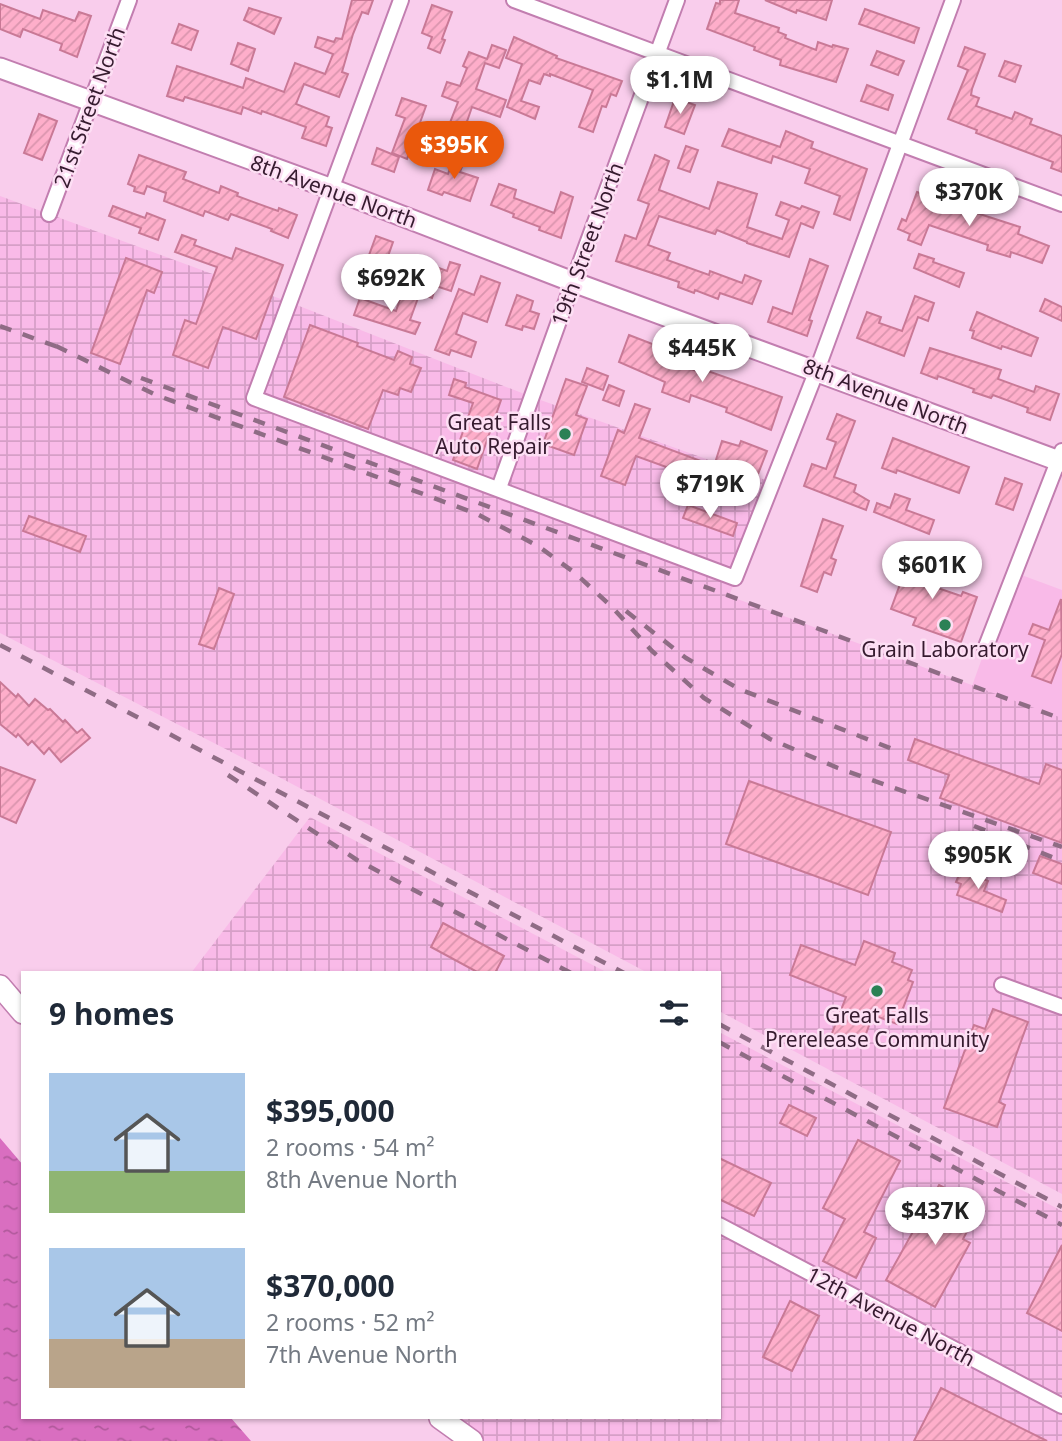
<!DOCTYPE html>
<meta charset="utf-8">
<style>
:root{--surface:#fff;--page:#f2f2f3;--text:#1f2937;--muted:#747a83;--accent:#ea580c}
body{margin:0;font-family:"Noto Sans",sans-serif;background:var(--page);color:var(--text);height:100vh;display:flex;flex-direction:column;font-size:26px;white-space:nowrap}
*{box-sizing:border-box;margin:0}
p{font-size:23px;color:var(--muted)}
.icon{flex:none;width:38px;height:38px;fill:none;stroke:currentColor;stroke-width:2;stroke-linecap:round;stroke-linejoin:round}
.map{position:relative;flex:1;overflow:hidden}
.panel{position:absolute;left:21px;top:971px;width:700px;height:448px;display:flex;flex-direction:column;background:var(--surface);border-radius:0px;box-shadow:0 2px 5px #0004}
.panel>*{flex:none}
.price{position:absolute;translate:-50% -60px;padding:0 16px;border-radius:24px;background:#fff;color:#222;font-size:23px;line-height:46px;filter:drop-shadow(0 2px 4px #0008)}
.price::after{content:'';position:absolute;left:50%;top:42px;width:21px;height:16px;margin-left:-10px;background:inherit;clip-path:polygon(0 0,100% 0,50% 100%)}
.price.on{background:var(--accent);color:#fff}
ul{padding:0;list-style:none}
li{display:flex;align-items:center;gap:21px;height:175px;padding:0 28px}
li span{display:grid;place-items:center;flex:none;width:196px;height:140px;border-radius:0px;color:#555}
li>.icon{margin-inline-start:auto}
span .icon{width:84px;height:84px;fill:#fffc;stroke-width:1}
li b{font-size:30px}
h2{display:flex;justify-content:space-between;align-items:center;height:84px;padding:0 28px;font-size:30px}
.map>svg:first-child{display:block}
.built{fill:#f9bae8}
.industrial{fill:url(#industrial-grid)}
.water{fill:url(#water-ripples)}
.building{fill:url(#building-hatch);stroke:#c97996;stroke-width:2}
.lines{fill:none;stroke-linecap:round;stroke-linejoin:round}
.street-casing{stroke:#c27eb0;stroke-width:18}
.secondary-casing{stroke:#c27eb0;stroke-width:23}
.primary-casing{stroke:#c27eb0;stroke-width:24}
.street{stroke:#fff;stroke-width:14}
.secondary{stroke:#fff;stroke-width:19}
.primary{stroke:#fff;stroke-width:21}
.rail{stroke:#8f6c85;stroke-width:4.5;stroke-dasharray:12 12;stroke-linecap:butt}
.poi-dot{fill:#2b8155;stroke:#fddff4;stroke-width:2.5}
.labels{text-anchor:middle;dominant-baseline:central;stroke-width:5;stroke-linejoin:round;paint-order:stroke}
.street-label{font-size:21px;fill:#361b2f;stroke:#fddff4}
.poi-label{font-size:21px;fill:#361b2f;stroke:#fddff4}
</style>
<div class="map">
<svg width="1062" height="1441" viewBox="0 0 1062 1441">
<defs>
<pattern id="industrial-grid" width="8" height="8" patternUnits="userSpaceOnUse" patternTransform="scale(1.75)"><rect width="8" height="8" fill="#f9bae8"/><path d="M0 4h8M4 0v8" fill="none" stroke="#d69fc7"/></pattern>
<pattern id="water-ripples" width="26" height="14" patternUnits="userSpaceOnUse" patternTransform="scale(1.75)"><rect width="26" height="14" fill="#d96ec0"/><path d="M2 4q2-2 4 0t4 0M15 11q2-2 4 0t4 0" fill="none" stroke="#b15a9c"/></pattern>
<pattern id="building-hatch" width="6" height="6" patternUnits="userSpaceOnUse" patternTransform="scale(1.75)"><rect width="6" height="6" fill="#feaeca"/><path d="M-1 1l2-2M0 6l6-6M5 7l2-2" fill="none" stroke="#da95ae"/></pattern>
</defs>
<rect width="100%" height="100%" fill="#f9cdec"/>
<!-- built -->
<polygon class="built" points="1013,572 1062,590 1062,719 972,686"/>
<!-- industrial -->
<g class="industrial">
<polygon points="0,196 289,302 532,397 774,483 729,596 1062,718 1062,1194 719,1011 719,973 648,973 245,759 0,633"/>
<polygon points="310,817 608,973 191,973"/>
<polygon points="719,1032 1062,1211 1062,1441 472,1441 441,1418 719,1418"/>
</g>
<!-- water -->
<polygon class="water" points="0,1138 23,1165 23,1418 231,1418 251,1441 0,1441"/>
<!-- building -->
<g class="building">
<polygon points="352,0 373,0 368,14 362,12 353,34 342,72 348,74 339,97 304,84 296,104 329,117 326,126 332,128 326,146 302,138 306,127 262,111 261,114 243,107 241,114 185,97 183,101 167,96 177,66 243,88 246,78 284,92 295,63 325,74 333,54 315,47 318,37 334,42 336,38 342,39"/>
<polygon points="720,0 739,0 735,13 779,28 778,32 786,35 785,38 816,50 818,42 832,47 833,45 848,49 836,82 780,65 781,60 754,50 755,47 707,29 716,3 720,4"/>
<polygon points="765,0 832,0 826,20 797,10 796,13"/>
<polygon points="0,4 40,19 43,10 75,21 79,12 91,16 77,57 60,50 62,44 23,29 20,37 0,29"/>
<polygon points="432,5 452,12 442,39 445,40 440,53 428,48 432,37 422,33"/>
<polygon points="249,8 281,18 274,34 244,20"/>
<polygon points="865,9 919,28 914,43 859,24"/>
<polygon points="179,24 198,31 191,50 172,43"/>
<polygon points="514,37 557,56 556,58 622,81 616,96 611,94 606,107 602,106 593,132 579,127 593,90 550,74 550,76 544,74 540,84 529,80 521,101 539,107 535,119 507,107 522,64 506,58"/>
<polygon points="238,43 255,49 248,71 231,64"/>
<polygon points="492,45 506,50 499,68 485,63 476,89 506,100 500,117 472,107 463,133 448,128 458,102 442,96 447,82 460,86 467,68 463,66 469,52 487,59"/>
<polygon points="965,47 985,54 972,89 971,95 979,98 976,106 1012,119 1015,112 1032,119 1030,124 1062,136 1062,172 1051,168 1053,162 976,133 977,130 948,119 968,70 958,66"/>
<polygon points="877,51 904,61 898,75 871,65"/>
<polygon points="1005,61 1021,66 1015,82 999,76"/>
<polygon points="867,85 893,95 888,110 861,101"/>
<polygon points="402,98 426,106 407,159 392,153 405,118 396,115"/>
<polygon points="675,98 695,105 684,134 665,127"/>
<polygon points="39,114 57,121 42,160 24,153"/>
<polygon points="729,129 780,147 786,131 813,142 811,148 867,169 850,220 834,214 840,196 805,183 810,169 773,156 771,163 722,146"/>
<polygon points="686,146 698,150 690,172 678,168"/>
<polygon points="377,148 399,157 394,172 372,164"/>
<polygon points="455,154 465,158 460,172 478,178 470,201 444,192 442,195 428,190 435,169 448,174"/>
<polygon points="139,155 186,172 183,179 219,193 221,186 238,193 237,196 278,211 279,208 297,215 288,238 271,231 272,229 231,214 228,220 205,211 203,216 164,201 166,193 147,186 144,194 134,191 135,187 128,184"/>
<polygon points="655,155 669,161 659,190 709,209 718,182 757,194 747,227 782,239 789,220 776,215 781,202 800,209 802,206 819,212 813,228 801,223 789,257 747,243 747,242 717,230 715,234 659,216 648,245 670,253 667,260 709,275 710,271 742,283 745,275 761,281 752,304 720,293 718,299 695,290 694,293 678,287 679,282 616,261 625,235 636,239 649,204 638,200"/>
<polygon points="499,184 516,190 514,198 554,213 561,192 573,197 561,238 539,230 540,227 513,217 514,214 491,205"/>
<polygon points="917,192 948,204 949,201 968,208 967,210 1020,227 1018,234 1049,246 1042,263 1011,252 1010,257 987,250 988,245 929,225 921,245 908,240 910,234 898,229 902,219 906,221"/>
<polygon points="113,206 145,218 147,213 165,220 158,240 139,233 141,228 109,216"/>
<polygon points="182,235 196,240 194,245 232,259 236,248 283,265 256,339 223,327 208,368 173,355 185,320 196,324 217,267 175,252"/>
<polygon points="376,236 393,242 387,259 392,261 384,285 361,277"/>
<polygon points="919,254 934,259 933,262 964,273 959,287 914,268"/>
<polygon points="126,258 162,272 154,293 147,290 120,364 91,353"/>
<polygon points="810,259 828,266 809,320 812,321 807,336 768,322 773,307 792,314"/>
<polygon points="450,262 460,265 451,291 436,286 432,298 418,293 428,264 447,271"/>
<polygon points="481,276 500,283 487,322 463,313 456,334 476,342 471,357 451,350 449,355 435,350 459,289 474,295"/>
<polygon points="402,293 418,298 410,320 420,323 415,334 354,315 360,298 396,311"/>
<polygon points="517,295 533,301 530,311 539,314 534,329 523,326 522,330 506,325"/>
<polygon points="915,296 934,303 928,321 918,317 904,356 857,338 867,312 881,317 879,323 902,331"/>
<polygon points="1045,299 1062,307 1062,321 1040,311"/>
<polygon points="977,312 1038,338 1031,356 1002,346 1001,349 972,338 974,331 970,330"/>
<polygon points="310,325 358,343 357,346 394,360 398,351 412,357 410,364 421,368 411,392 400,388 398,395 383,390 368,429 284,397"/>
<polygon points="629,335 668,350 664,359 704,374 705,370 782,397 771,430 726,412 727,408 691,395 689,402 662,392 665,382 619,362"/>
<polygon points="930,348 1001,370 998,379 1034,392 1036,386 1059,394 1050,420 1027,412 1028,408 993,395 991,398 973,392 974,389 938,376 937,379 921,373"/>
<polygon points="587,368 608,376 603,390 582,382"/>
<polygon points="454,379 466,383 465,387 501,400 477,469 453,460 473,403 449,395"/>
<polygon points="566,379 587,386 576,415 587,419 574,455 543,444"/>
<polygon points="609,385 624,391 619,406 603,400"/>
<polygon points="635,404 650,409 639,438 714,466 722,441 739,446 741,441 767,451 749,497 636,456 625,485 601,476 618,430 624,433"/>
<polygon points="837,414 855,421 834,477 856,485 854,492 869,501 866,510 804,486 812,464 826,469 836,442 827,439"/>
<polygon points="893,438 969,467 959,493 897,470 896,473 882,468"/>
<polygon points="1005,478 1022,484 1013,510 996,504"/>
<polygon points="895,494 910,499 906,510 934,520 929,534 874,512 877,503 890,508"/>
<polygon points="688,505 737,523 733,536 683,518"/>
<polygon points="29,516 86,536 80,552 23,531"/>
<polygon points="823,519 843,526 831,558 836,560 831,575 824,572 817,592 801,586"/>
<polygon points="914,546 931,553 920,582 961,596 963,592 977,597 961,642 913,625 916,618 891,609"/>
<polygon points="219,588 234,594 214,649 199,644"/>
<polygon points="1061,599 1062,654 1051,683 1032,676 1045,640 1029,634 1033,624 1049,630"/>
<polygon points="0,682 16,697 18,694 29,706 35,699 48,710 50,709 63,722 65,720 77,733 82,729 90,738 61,762 49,748 44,754 32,741 28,745 18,734 16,737 0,724"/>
<polygon points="915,739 1039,784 1046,764 1062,770 1062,843 940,798 949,775 908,760"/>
<polygon points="0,767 35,780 16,823 0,816"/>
<polygon points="749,781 891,832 868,895 726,844"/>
<polygon points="1040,856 1062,864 1062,884 1033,873"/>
<polygon points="961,870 988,881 984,891 1006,900 1002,912 957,895 961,884 956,882"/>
<polygon points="443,923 504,956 495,973 479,973 431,947"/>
<polygon points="864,941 895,953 892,962 912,970 908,980 913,982 897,1024 873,1015 861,1047 831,1036 846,997 790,975 801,945 855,965"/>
<polygon points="993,1009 1028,1022 999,1102 1005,1105 997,1127 944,1108 974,1025 985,1029"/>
<polygon points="789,1105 816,1118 807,1136 780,1123"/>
<polygon points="858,1140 900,1161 864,1232 876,1238 856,1278 823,1261 845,1219 823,1208"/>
<polygon points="719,1158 771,1183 754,1216 719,1199"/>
<polygon points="939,1185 980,1207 963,1239 970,1243 935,1307 886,1280"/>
<polygon points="1062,1245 1062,1331 1027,1313"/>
<polygon points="790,1301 819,1316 792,1371 763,1357"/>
<polygon points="941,1388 1047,1441 914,1441"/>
</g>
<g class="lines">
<defs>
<g id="street">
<polyline points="401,0 254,398 735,578 817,370 953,0"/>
<polyline points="514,0 1062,204"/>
<polyline points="49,214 129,0"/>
<polyline points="499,488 573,282 677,0"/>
<polyline points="985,649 1062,451"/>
<polyline points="1002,985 1062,1007"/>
<polyline points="719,1225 1062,1406"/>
</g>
<polyline id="secondary" points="0,68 332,189 573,282 1062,462"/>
<g id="primary">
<polyline points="0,986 23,1013"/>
<polyline points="440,1418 472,1441"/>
</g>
</defs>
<!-- street casing -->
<use href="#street" class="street-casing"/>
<!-- secondary casing -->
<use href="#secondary" class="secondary-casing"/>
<!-- primary casing -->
<use href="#primary" class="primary-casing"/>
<!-- street -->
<use href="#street" class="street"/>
<!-- secondary -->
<use href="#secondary" class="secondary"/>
<!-- primary -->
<use href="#primary" class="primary"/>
<!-- rail -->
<g class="rail">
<polyline points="0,326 66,350"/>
<polyline points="56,346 156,395 477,514 538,546 575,573 612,607 652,651 704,698 770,739 838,768 1062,847"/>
<polyline points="141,378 1062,719"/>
<polyline points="626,611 686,658 739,689 895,750"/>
<polyline points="0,645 624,973"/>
<polyline points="228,775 357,860 571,973"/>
<polyline points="974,826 1062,861"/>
<polyline points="719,1024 1062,1207"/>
<polyline points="719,1042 1062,1225"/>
</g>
</g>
<!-- markers -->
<g class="poi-dot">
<circle cx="565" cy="434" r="7"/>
<circle cx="945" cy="625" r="7"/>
<circle cx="877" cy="991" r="7"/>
</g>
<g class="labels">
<!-- street labels -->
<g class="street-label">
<text transform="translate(89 107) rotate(-70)">21st Street North</text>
<text transform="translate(334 191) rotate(20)">8th Avenue North</text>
<text transform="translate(587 244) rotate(-70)">19th Street North</text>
<text transform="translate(886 396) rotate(21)">8th Avenue North</text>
<text transform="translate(891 1316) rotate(28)">12th Avenue North</text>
</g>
<!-- poi labels -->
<g class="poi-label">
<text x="551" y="422" text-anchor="end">Great Falls<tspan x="551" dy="24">Auto Repair</tspan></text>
<text x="945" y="649">Grain Laboratory</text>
<text x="877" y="1015">Great Falls<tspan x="877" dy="24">Prerelease Community</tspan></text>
</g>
</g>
</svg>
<b class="price" style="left:680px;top:116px">$1.1M</b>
<b class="price on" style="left:454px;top:181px">$395K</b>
<b class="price" style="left:969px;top:228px">$370K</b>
<b class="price" style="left:391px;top:314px">$692K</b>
<b class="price" style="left:702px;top:384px">$445K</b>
<b class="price" style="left:710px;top:520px">$719K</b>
<b class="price" style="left:932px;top:601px">$601K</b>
<b class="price" style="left:978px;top:891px">$905K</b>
<b class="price" style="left:935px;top:1247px">$437K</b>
<section class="panel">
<h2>9 homes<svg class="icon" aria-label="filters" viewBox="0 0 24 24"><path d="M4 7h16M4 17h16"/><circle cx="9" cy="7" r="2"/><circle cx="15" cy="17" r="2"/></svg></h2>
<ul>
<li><span style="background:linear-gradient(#a9c7e8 70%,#8fb573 0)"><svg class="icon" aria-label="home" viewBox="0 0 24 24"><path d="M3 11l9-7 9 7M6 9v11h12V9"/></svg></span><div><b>$395,000</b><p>2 rooms · 54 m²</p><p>8th Avenue North</p></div></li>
<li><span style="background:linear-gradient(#a9c7e8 65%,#b9a48a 0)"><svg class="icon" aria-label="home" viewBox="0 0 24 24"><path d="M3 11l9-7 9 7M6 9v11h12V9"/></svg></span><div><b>$370,000</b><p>2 rooms · 52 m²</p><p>7th Avenue North</p></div></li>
</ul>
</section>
</div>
